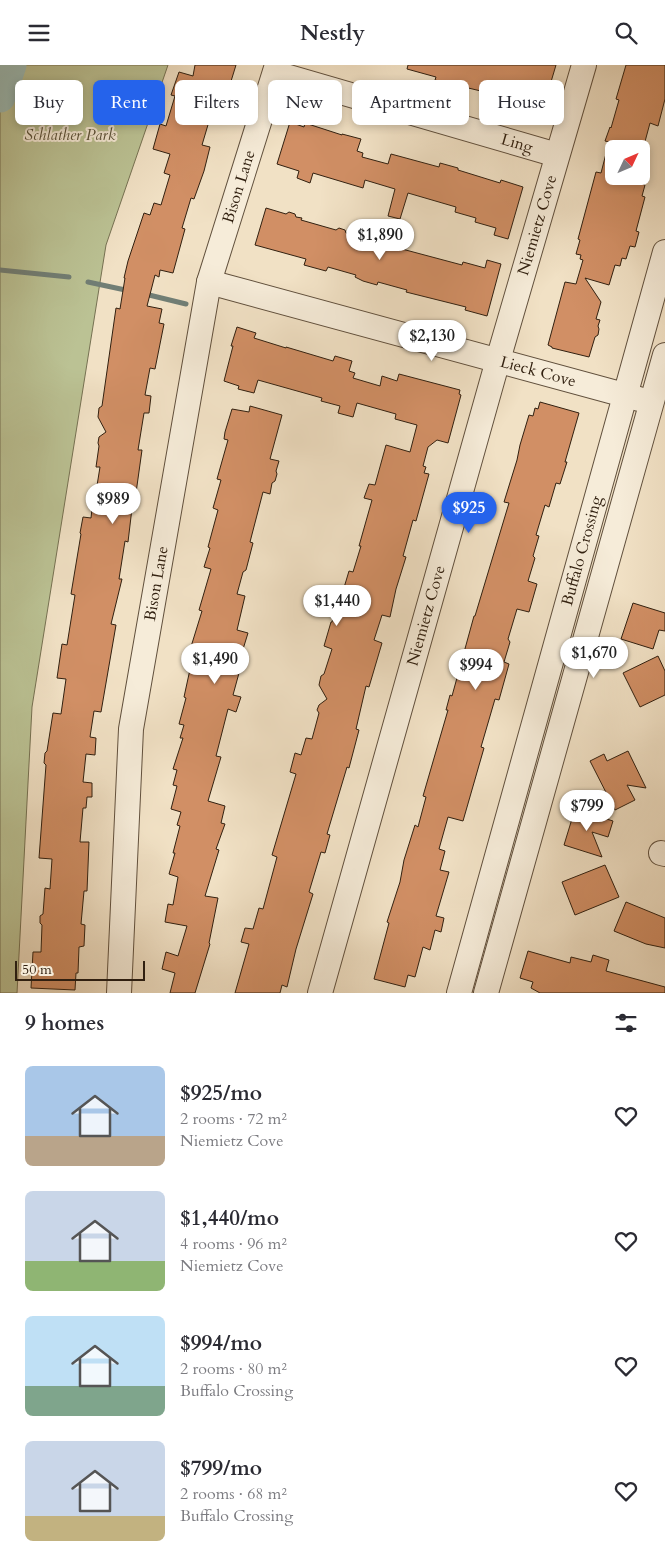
<!DOCTYPE html>
<meta charset="utf-8">
<style>
:root{--surface:#fff;--page:#f2f2f3;--text:#2b2b33;--muted:#7c7c81;--accent:#2563eb}
body{margin:0;font-family:Cardo,serif;background:var(--page);color:var(--text);height:100vh;display:flex;flex-direction:column;font-size:19px;white-space:nowrap}
*{box-sizing:border-box;margin:0}
p{font-size:16px;color:var(--muted)}
.icon{flex:none;width:28px;height:28px;fill:none;stroke:currentColor;stroke-width:2;stroke-linecap:round;stroke-linejoin:round}
.map{position:relative;height:928px;overflow:hidden}
.sheet{display:flex;flex-direction:column;background:var(--surface);flex:1}
.sheet>*{flex:none}
.top-card{position:absolute;left:15px;top:15px;width:635px;height:45px;display:flex;gap:10px}
.needle{width:32px;rotate:46deg}
.controls{position:absolute;left:605px;top:75px;display:grid;gap:10px}
.controls a{display:grid;place-items:center;width:45px;height:45px;border-radius:8px;background:var(--surface);box-shadow:0 2px 8px #0003;font-size:25px}
.scale{position:absolute;left:15px;bottom:12px;width:130px;box-sizing:border-box;padding-left:5px;border:2px solid #312010;border-top:0;font-size:14px;line-height:18px;white-space:nowrap;color:#312010;-webkit-text-stroke:4px #f6ecd9;paint-order:stroke}
.price{position:absolute;translate:-50% -42px;padding:0 11px;border-radius:18px;background:#fff;color:#222;font-size:16px;line-height:32px;filter:drop-shadow(0 1px 2px #0008)}
.price::after{content:'';position:absolute;left:50%;top:30px;width:15px;height:11px;margin-left:-8px;background:inherit;clip-path:polygon(0 0,100% 0,50% 100%)}
.price.active{background:var(--accent);color:#fff}
ul{padding:0;list-style:none}
li{display:flex;align-items:center;gap:15px;height:125px;padding:0 25px}
li span{display:grid;place-items:center;flex:none;width:140px;height:100px;border-radius:8px;color:#555}
li>.icon{margin-inline-start:auto}
span .icon{width:60px;height:60px;fill:#fffc;stroke-width:1}
li b{font-size:21px}
h2{display:flex;justify-content:space-between;align-items:center;height:60px;padding:0 25px;font-size:21px}
.chip{padding:0 18px;border-radius:8px;background:var(--surface);box-shadow:0 2px 8px #0003;font-size:18px;line-height:45px}
.chip.active{background:var(--accent);color:#fff}
header{display:flex;justify-content:space-between;align-items:center;height:65px;padding:0 25px;background:var(--surface);font-size:22px;font-weight:800}
.map>svg:first-child{display:block}
.green{fill:#bbc294;stroke:#767152}
.lines{fill:none;stroke-linecap:round;stroke-linejoin:round}
.stream{stroke:#717e75;stroke-width:5}
.river{stroke:#9bbdb8;stroke-width:31}
.building{fill:#d18f65;stroke:#312010}
.minor-casing{stroke:#61503d;stroke-width:26}
.minor{stroke:#f6ecd9;stroke-width:24}
.labels{text-anchor:middle;dominant-baseline:central;stroke-width:4;stroke-linejoin:round;paint-order:stroke}
.park-label{font-size:16px;font-style:italic;fill:#5a5138;stroke:#f6ecd9}
.street-label{font-size:16px;fill:#312010;stroke:#f6ecd9}
</style>
<header><svg class="icon" aria-label="menu" viewBox="0 0 24 24"><path d="M4 6h16M4 12h16M4 18h16"/></svg>Nestly<svg class="icon" aria-label="search" viewBox="0 0 24 24"><circle cx="10" cy="10" r="6"/><path d="M15 15l6 6"/></svg></header>
<div class="map">
<svg width="665" height="928" viewBox="0 0 665 928">
<rect width="100%" height="100%" fill="#f1e1c5"/>
<filter id="stains"><feTurbulence type="fractalNoise" baseFrequency=".004" numOctaves="4"/><feColorMatrix values="0 0 0 0 .2 0 0 0 0 .09 0 0 0 0 .02 0 0 0 .5 -.17"/></filter>
<radialGradient id="worn" r=".72"><stop offset=".6" stop-color="#630" stop-opacity="0"/><stop offset="1" stop-color="#630" stop-opacity=".3"/></radialGradient>
<!-- green -->
<polygon class="green" points="0,0 168,0 106,180 32,642 17,928 0,928"/>
<g class="lines">
<!-- stream -->
<g class="stream">
<polyline points="0,205 69,212"/>
<polyline points="88,217 130,226"/>
<polyline points="145,229 186,239"/>
</g>
<!-- river -->
<polyline class="river" points="0,32 11,0"/>
</g>
<!-- building -->
<g class="building">
<polygon points="195,0 236,0 224,39 221,38 219,44 215,43 212,54 210,53 202,80 210,82 204,106 194,134 191,133 182,163 185,164 173,208 160,205 159,212 155,210 147,241 162,244 159,258 164,259 155,304 150,303 145,330 151,331 149,348 144,348 138,385 142,385 135,435 133,435 128,477 125,476 119,514 122,514 111,559 116,560 101,647 94,646 90,672 96,673 95,690 86,689 83,717 92,718 92,732 87,732 86,743 83,743 80,777 89,777 87,826 84,826 81,859 85,860 84,881 79,882 78,908 76,908 75,925 31,923 33,887 41,887 42,860 40,858 40,851 43,849 45,823 50,824 52,794 39,793 46,700 44,698 45,688 47,686 53,648 61,649 66,614 57,613 62,579 67,580 75,530 71,529 81,469 80,468 83,452 91,453 93,435 95,433 100,402 96,402 99,381 98,378 99,372 106,367 98,352 99,343 102,341 116,243 120,244 125,213 124,213 128,196 144,148 150,150 154,138 161,140 170,110 164,108 170,89 153,84 160,59 166,61 175,31 171,30 179,7 193,11"/>
<polygon points="408,0 556,0 545,37 535,35 534,40 528,38 528,41 509,36 510,33 435,15 436,12 407,4"/>
<polygon points="626,0 665,0 665,34 658,61 650,58 643,84 614,84 614,112 645,120 642,131 645,132 636,166 639,167 635,182 630,181 626,194 622,193 620,201 615,200 609,220 585,213 601,237 596,254 600,255 598,261 599,264 598,270 595,272 589,292 552,283 552,282 548,280 565,217 576,219 583,195 580,194 581,190 576,189 580,175 578,174 596,107 601,108 609,77 605,76 610,62 611,63 619,35 616,34"/>
<polygon points="290,57 304,62 305,58 342,70 342,69 361,74 357,86 363,88 362,92 388,99 391,89 439,102 440,98 458,103 458,105 500,118 501,115 523,122 508,174 494,170 496,163 475,157 476,153 455,147 456,142 408,128 400,154 388,151 395,124 365,115 363,123 313,108 310,118 297,113 299,106 277,99"/>
<polygon points="266,143 286,149 289,147 295,149 296,152 302,153 301,155 336,165 339,163 345,165 346,168 366,173 369,160 384,164 382,172 404,178 402,184 462,200 463,197 485,203 487,195 501,199 487,251 465,245 466,242 406,227 407,225 378,217 377,220 363,216 355,212 356,210 328,202 326,206 304,200 306,194 255,180"/>
<polygon points="237,262 256,268 254,273 286,283 286,282 333,296 335,291 352,296 349,306 355,308 353,313 380,321 382,311 397,316 399,309 460,325 459,329 461,330 448,378 437,375 428,382 423,401 426,402 424,408 429,409 416,456 413,455 403,491 406,492 396,524 390,552 382,550 374,575 382,578 369,622 366,621 356,664 359,665 349,703 347,702 327,769 330,770 325,788 321,787 309,827 313,829 296,884 287,922 282,920 280,928 235,928 249,879 241,877 245,863 253,864 259,843 263,844 277,792 272,790 296,709 290,707 295,688 301,690 306,673 312,674 319,648 317,645 319,640 327,634 319,620 321,611 324,609 332,584 324,581 331,557 332,557 335,545 337,546 349,506 353,507 361,481 359,481 372,435 364,433 369,419 375,420 386,380 410,387 417,360 395,354 396,349 357,338 353,352 338,348 340,341 321,336 322,333 258,315 254,328 238,324 239,321 224,316 233,281 231,281"/>
<polygon points="540,337 579,348 565,397 567,397 560,419 556,418 549,442 545,440 536,470 539,471 533,491 535,493 528,516 537,519 529,547 517,544 508,574 510,577 504,597 509,599 499,635 495,634 481,682 484,683 463,756 448,752 439,784 445,786 440,805 449,807 436,851 444,853 441,867 435,865 430,885 423,882 415,912 408,910 405,922 374,914 389,858 387,857 400,817 404,795 415,760 418,762 426,732 423,731 448,645 446,645 450,630 452,631 474,551 475,551 509,438 504,437 517,395 520,380 529,350 533,351 535,343 538,344"/>
<polygon points="250,341 282,350 270,394 279,396 276,406 277,409 275,416 272,418 270,429 263,427 250,477 253,478 246,505 243,507 237,529 245,531 237,565 248,568 236,607 239,608 233,630 241,632 236,647 228,644 216,691 221,692 208,736 225,741 221,758 225,759 216,784 219,785 205,831 218,833 209,878 210,879 195,928 170,928 175,908 162,904 166,887 178,891 187,861 165,857 168,839 173,840 178,812 169,809 175,788 173,788 180,761 177,760 181,747 171,744 177,721 173,720 177,705 173,704 183,673 180,673 184,660 179,659 186,633 184,632 194,586 190,585 202,546 199,545 211,504 204,502 210,483 208,482 218,445 213,443 221,415 217,414 228,375 224,374 225,367 232,344 249,347"/>
<polygon points="633,538 665,548 665,566 659,565 653,584 621,574"/>
<polygon points="658,591 665,606 665,630 640,642 623,608"/>
<polygon points="628,686 646,723 627,720 635,735 615,745 590,696 604,689 607,696"/>
<polygon points="575,744 613,756 608,772 592,767 602,792 564,780"/>
<polygon points="605,800 619,832 575,850 562,817"/>
<polygon points="626,837 665,853 665,883 646,879 614,866"/>
<polygon points="528,886 570,898 571,892 591,897 593,890 609,895 606,906 665,922 665,928 540,928 531,923 533,917 520,913"/>
</g>
<g class="lines">
<defs>
<g id="minor">
<path id="s1" d="M275,8L557,90"/>
<path id="s2" d="M209,217L639,334"/>
<polyline points="661,788 665,789"/>
<path id="s3" d="M119,928L131,664L209,217L277,0"/>
<path id="s4" d="M320,928L498,295L584,0"/>
<path id="s5" d="M459,928L665,187"/>
<polyline points="486,928 665,290"/>
</g>
</defs>
<!-- minor casing -->
<use href="#minor" class="minor-casing"/>
<!-- minor -->
<use href="#minor" class="minor"/>
</g>
<g class="labels">
<!-- park labels -->
<g class="park-label">
<text x="70" y="70">Schlather Park</text>
</g>
<!-- street labels -->
<g class="street-label">
<text stroke="none"><textPath href="#s1" startOffset="252">Ling</textPath></text>
<text stroke="none"><textPath href="#s3" startOffset="818">Bison Lane</textPath></text>
<text stroke="none"><textPath href="#s4" startOffset="798">Niemietz Cove</textPath></text>
<text stroke="none"><textPath href="#s2" startOffset="341">Lieck Cove</textPath></text>
<text stroke="none"><textPath href="#s5" startOffset="459">Buffalo Crossing</textPath></text>
<text stroke="none"><textPath href="#s3" startOffset="412">Bison Lane</textPath></text>
<text stroke="none"><textPath href="#s4" startOffset="392">Niemietz Cove</textPath></text>
</g>
</g>
<rect width="100%" height="100%" filter="url(#stains)"/>
<rect width="100%" height="100%" fill="url(#worn)"/>
</svg>
<div class="controls">
<a><svg class="needle" viewBox="-14 -14 28 28"><path d="M0-13l5 13h-10z" fill="#e53935"/><path d="M0 13l5-13h-10z" fill="#7c7c81"/></svg></a>
</div>
<div class="scale">50 m</div>
<b class="price" style="left:380px;top:196px">$1,890</b>
<b class="price" style="left:432px;top:297px">$2,130</b>
<b class="price" style="left:113px;top:460px">$989</b>
<b class="price active" style="left:469px;top:469px">$925</b>
<b class="price" style="left:337px;top:562px">$1,440</b>
<b class="price" style="left:594px;top:614px">$1,670</b>
<b class="price" style="left:215px;top:620px">$1,490</b>
<b class="price" style="left:476px;top:626px">$994</b>
<b class="price" style="left:587px;top:767px">$799</b>
<div class="top-card">
<a class="chip">Buy</a>
<a class="chip active">Rent</a>
<a class="chip">Filters</a>
<a class="chip">New</a>
<a class="chip">Apartment</a>
<a class="chip">House</a>
</div>
</div>
<section class="sheet">
<h2>9 homes<svg class="icon" aria-label="filters" viewBox="0 0 24 24"><path d="M4 7h16M4 17h16"/><circle cx="9" cy="7" r="2"/><circle cx="15" cy="17" r="2"/></svg></h2>
<ul>
<li><span style="background:linear-gradient(#a9c7e8 70%,#b9a48a 0)"><svg class="icon" aria-label="home" viewBox="0 0 24 24"><path d="M3 11l9-7 9 7M6 9v11h12V9"/></svg></span><div><b>$925/mo</b><p>2 rooms · 72 m²</p><p>Niemietz Cove</p></div><svg class="icon" aria-label="heart" viewBox="0 0 24 24"><path d="M12 20l-8-8c-3-5 5-10 8-4 3-6 11-1 8 4z"/></svg></li>
<li><span style="background:linear-gradient(#c9d6e8 70%,#8fb573 0)"><svg class="icon" aria-label="home" viewBox="0 0 24 24"><path d="M3 11l9-7 9 7M6 9v11h12V9"/></svg></span><div><b>$1,440/mo</b><p>4 rooms · 96 m²</p><p>Niemietz Cove</p></div><svg class="icon" aria-label="heart" viewBox="0 0 24 24"><path d="M12 20l-8-8c-3-5 5-10 8-4 3-6 11-1 8 4z"/></svg></li>
<li><span style="background:linear-gradient(#bfe0f5 70%,#7fa58c 0)"><svg class="icon" aria-label="home" viewBox="0 0 24 24"><path d="M3 11l9-7 9 7M6 9v11h12V9"/></svg></span><div><b>$994/mo</b><p>2 rooms · 80 m²</p><p>Buffalo Crossing</p></div><svg class="icon" aria-label="heart" viewBox="0 0 24 24"><path d="M12 20l-8-8c-3-5 5-10 8-4 3-6 11-1 8 4z"/></svg></li>
<li><span style="background:linear-gradient(#c9d6e8 75%,#c2b280 0)"><svg class="icon" aria-label="home" viewBox="0 0 24 24"><path d="M3 11l9-7 9 7M6 9v11h12V9"/></svg></span><div><b>$799/mo</b><p>2 rooms · 68 m²</p><p>Buffalo Crossing</p></div><svg class="icon" aria-label="heart" viewBox="0 0 24 24"><path d="M12 20l-8-8c-3-5 5-10 8-4 3-6 11-1 8 4z"/></svg></li>
</ul>
</section>
